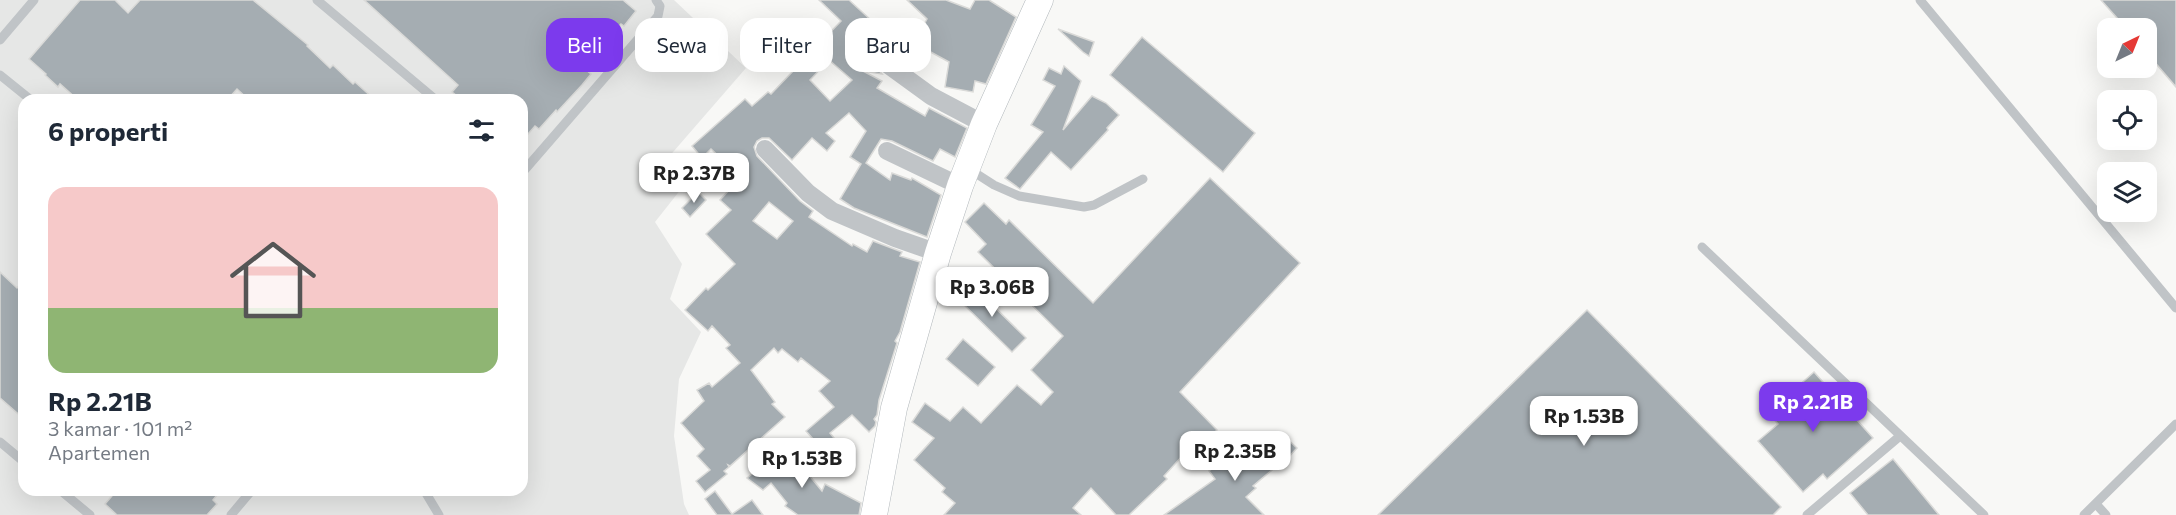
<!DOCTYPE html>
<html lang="id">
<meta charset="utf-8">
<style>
:root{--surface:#fff;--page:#f6f6f7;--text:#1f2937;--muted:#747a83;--accent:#7c3aed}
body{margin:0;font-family:Commissioner,sans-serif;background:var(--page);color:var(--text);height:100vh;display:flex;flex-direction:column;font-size:22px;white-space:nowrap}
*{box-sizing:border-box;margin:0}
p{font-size:20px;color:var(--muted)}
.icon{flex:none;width:33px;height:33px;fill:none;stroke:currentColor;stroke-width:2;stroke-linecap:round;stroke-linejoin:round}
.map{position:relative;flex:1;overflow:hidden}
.side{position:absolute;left:18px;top:94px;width:510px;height:402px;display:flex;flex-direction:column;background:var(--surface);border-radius:18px;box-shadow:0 6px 24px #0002}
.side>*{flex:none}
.hud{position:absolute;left:546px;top:18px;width:570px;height:54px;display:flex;gap:12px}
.needle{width:39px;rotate:43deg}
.buttons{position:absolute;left:2097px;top:18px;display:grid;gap:12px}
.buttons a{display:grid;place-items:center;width:60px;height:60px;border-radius:12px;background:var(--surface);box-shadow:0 6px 24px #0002;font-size:30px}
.price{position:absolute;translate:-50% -51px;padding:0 14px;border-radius:12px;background:#fff;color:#222;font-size:20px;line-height:39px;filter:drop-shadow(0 2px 3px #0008)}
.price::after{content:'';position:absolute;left:50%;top:36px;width:18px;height:14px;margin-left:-9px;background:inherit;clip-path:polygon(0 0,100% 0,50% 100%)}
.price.current{background:var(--accent);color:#fff}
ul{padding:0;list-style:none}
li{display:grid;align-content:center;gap:12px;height:318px;padding:0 30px}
li span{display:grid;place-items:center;height:186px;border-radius:18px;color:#555}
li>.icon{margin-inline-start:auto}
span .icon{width:108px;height:108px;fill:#fffc;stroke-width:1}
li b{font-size:26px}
h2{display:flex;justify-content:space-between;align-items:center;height:72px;padding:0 30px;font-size:26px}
.pill{padding:0 21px;border-radius:18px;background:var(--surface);box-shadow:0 6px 24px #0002;font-size:21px;line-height:54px}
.pill.current{background:var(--accent);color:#fff}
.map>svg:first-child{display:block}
.built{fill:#e6e7e6;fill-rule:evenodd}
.building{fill:#a5adb2;stroke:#dadad8;stroke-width:1.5;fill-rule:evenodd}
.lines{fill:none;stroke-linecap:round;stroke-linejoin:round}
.secondary-casing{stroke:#b2b8bc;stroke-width:27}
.service{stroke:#c0c4c7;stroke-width:9}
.minor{stroke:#c0c4c7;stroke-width:18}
.secondary{stroke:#fff;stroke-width:26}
</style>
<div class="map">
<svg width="2176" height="515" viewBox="0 0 2176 515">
<rect width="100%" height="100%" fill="#f8f8f6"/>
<!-- built -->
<path class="built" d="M0,0H674L746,68L667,159L689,179L655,222L682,264L670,299L701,332L679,379L674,436L684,504L689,515H0ZM24,100H522V490H24Z"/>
<!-- building -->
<g class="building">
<polygon points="80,0 115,0 128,13 140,0 253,0 308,45 307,46 330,68 333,65 353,84 355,82 375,100 249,100 237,89 227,100 78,100 60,84 58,87 45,75 46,74 29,59"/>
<polygon points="364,0 623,0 636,11 624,26 621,24 600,48 602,49 585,69 591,74 582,85 557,112 556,110 539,129 535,126 522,141 522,100 462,100 452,92 458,85"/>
<path d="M819,0H849L897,44L889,53L883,54L878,58L877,68L882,74L863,71L882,81L877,88L925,116L929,108L967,128L955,157L940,149L933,161L892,141L881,139L866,163L890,180L892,173L911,180L912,178L941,195L927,237L854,208L840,199L861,164L850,157L866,131L849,113L826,133L835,141L827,151L812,138L792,160L769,138H762L757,141L754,147L757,156L800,201L813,211L809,217L852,246L853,244L867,252L873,241L902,252L900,256L920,262L900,332L895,341L897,343L879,400L877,415L874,419L876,422L875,426L869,432L852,415L830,433L846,453L834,463L806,431L834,407L819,391L830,381L801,358L798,362L782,349L778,353L774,348L751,370L775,402L772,404L785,417L730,466L728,465L729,467L724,471L727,474L705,492L696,481L710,470L697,456L704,449L681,423L704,401L697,390L709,383L712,387L740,363L726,348L730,345L712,326L708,331L685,310L706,288L708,290L735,264L706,234L731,210L720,200L741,177L711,149L702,158L692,146L745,99L752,106L768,92L771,94L841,21ZM829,60L852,80L830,101L810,80ZM769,202L793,221L777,239L753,221Z"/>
<polygon points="907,0 946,0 970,9 975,0 989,0 1016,17 986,84 975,81 973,92 945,87 949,62 914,43 927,19"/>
<polygon points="2101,0 2176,0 2176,87 2146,52 2146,28 2126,28"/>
<polygon points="790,22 801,31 788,48 776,37"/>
<polygon points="1058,29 1094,42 1089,56 1083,52"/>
<polygon points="1142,37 1255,133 1223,172 1110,75"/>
<polygon points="1064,66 1081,81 1063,130 1092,96 1106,103 1119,115 1107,128 1108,130 1071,170 1051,152 1020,189 1005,178 1043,132 1031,125 1055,86 1043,80 1049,68 1061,74"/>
<polygon points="1210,178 1300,263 1180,392 1217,430 1189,457 1185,453 1164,476 1167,479 1129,515 1116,515 1091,488 1073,508 1081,515 944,515 955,503 942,492 945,488 914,460 934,438 912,422 925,403 950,421 963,407 981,423 1017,385 1041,405 1053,392 1031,370 1063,336 978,252 986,244 965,222 984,203 1006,224 1009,220 1093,303"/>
<polygon points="698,192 706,200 690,217 682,208"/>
<polygon points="0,272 17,288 24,280 24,419 0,398"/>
<polygon points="971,284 1026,338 1012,352 957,298"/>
<polygon points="1587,310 1781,507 1773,515 1378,515"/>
<polygon points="963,339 995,367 978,386 946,359"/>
<polygon points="1814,372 1873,438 1827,479 1823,474 1803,492 1758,441 1778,424 1768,413"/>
<polygon points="1284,436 1297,448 1285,461 1284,460 1253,486 1256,488 1246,497 1264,515 1164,515 1215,479 1209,471 1247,441 1262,459"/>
<polygon points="786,447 822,491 825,484 861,503 859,515 798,515 785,506 787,503 771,483 763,490 747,478"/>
<polygon points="1893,459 1939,515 1868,515 1850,493"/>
<polygon points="117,490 221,490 213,500 217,504 207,515 117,515 105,504"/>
<polygon points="715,491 732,514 752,500 763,515 717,515 705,499"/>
</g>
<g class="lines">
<defs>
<polyline id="secondary" points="874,515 894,408 938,253 960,186 984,124 1040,0"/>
</defs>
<!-- secondary casing -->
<use href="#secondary" class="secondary-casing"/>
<!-- service -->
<g class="service">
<polyline points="317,0 436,100"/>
<polyline points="1920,0 2176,308"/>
<polyline points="0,40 34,0"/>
<polyline points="0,75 31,100"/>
<polyline points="969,169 994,185 1019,196 1084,207 1094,205 1143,179"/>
<polyline points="522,173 658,16 660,6 656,0"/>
<polyline points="1702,247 1984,515"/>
<polyline points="0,442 24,462"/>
<polyline points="60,490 90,515"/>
<polyline points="424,490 439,515"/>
<polyline points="2096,504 2106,515"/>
<polyline points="231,515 252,490"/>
<polyline points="1807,515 1900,436"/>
<polyline points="2084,515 2176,424"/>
</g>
<!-- minor -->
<g class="minor">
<polyline points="887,64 931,96 984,124"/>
<polyline points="765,149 808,193 832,211 895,238 938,253"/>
<polyline points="887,151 960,186"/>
</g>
<!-- secondary -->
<use href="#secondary" class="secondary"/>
</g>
</svg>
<div class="buttons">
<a><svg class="needle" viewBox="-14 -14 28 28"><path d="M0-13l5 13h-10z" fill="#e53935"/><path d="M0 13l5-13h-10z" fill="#747a83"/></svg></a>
<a><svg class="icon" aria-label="locate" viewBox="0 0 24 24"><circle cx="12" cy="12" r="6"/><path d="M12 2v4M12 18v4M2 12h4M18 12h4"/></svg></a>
<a><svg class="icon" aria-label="layers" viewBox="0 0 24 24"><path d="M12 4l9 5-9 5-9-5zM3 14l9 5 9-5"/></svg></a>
</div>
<b class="price" style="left:694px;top:204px">Rp 2.37B</b>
<b class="price" style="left:992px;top:318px">Rp 3.06B</b>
<b class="price current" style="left:1813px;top:433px">Rp 2.21B</b>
<b class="price" style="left:1584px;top:447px">Rp 1.53B</b>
<b class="price" style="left:1235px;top:482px">Rp 2.35B</b>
<b class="price" style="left:802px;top:489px">Rp 1.53B</b>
<div class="hud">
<a class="pill current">Beli</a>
<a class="pill">Sewa</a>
<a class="pill">Filter</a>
<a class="pill">Baru</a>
</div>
<section class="side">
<h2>6 properti<svg class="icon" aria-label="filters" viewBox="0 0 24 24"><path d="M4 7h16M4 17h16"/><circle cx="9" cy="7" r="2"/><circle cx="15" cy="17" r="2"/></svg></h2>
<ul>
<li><span style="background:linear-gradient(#f6c9c9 65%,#8fb573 0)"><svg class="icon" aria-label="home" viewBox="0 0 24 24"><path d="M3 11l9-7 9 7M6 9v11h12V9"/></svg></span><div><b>Rp 2.21B</b><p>3 kamar · 101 m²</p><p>Apartemen</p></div></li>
</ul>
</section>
</div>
